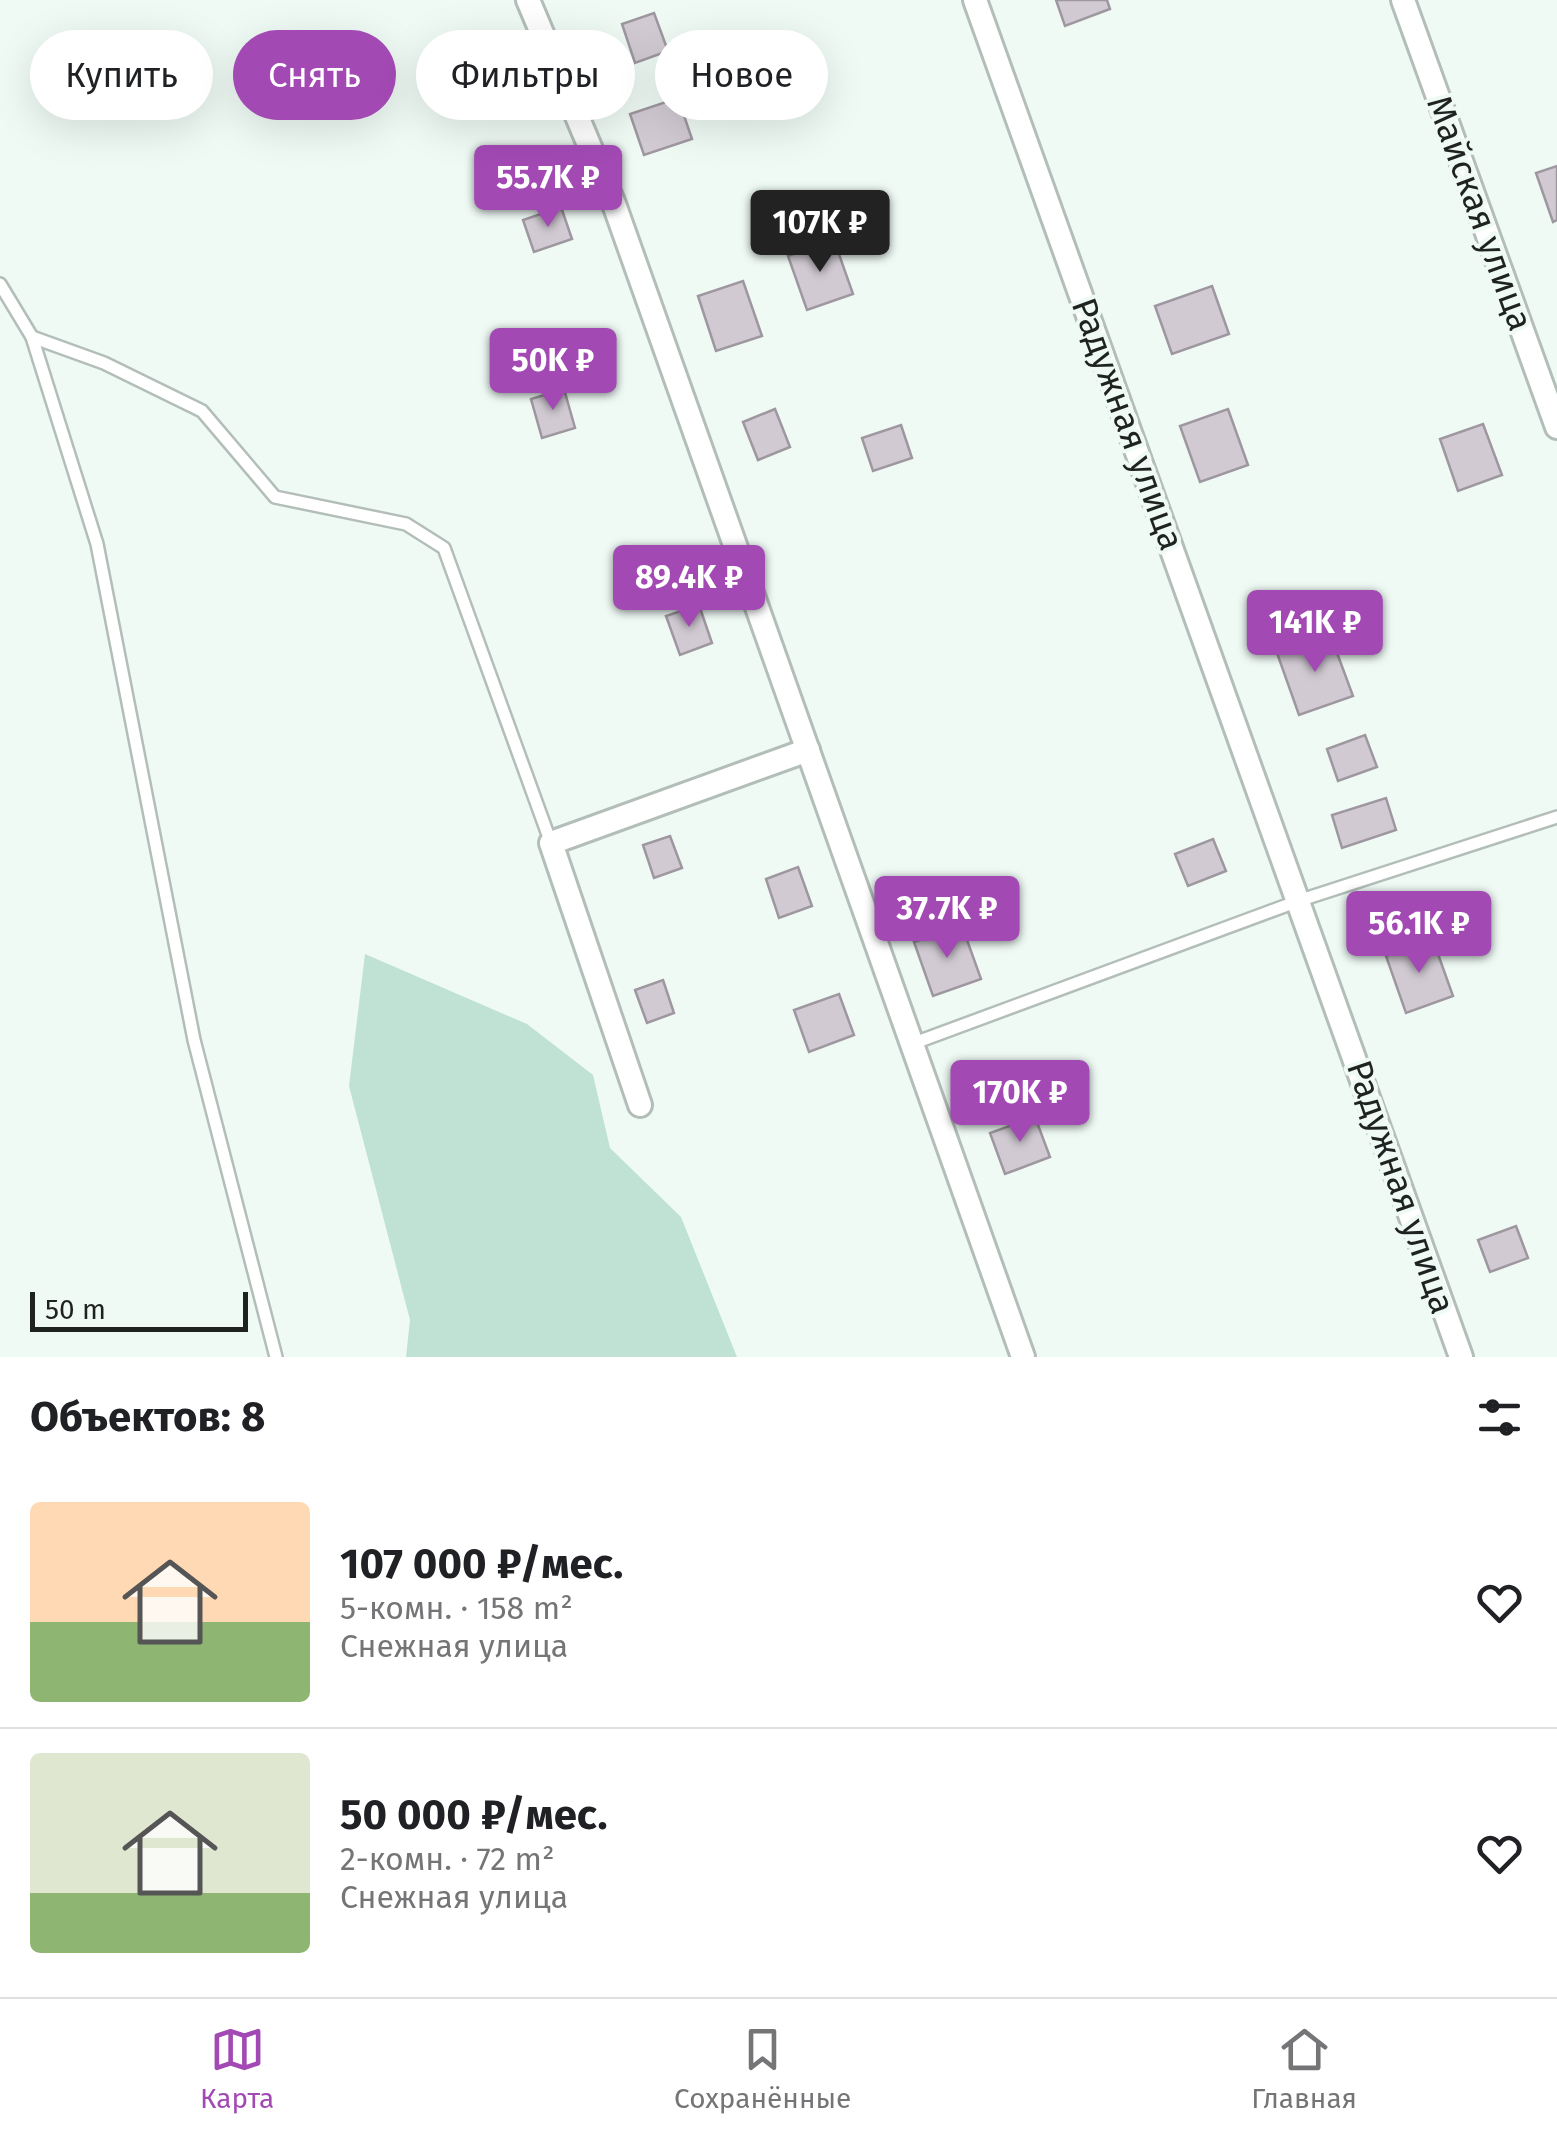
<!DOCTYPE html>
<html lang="ru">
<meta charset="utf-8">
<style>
:root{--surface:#fff;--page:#f2f2f2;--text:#202124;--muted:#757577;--line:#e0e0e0;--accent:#a249b4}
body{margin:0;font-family:"Fira Sans",sans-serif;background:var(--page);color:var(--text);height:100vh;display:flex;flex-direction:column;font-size:38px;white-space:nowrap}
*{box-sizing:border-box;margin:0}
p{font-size:32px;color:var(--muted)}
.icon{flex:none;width:55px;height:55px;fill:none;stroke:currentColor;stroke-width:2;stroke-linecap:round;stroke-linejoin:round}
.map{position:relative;height:1357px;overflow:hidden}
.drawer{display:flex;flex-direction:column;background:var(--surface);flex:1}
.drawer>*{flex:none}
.hud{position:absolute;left:30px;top:30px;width:1000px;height:90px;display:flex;gap:20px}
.scale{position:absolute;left:30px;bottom:25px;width:218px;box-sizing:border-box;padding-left:10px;border:5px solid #1e2220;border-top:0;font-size:28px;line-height:35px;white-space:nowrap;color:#1e2220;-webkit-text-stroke:8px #effaf5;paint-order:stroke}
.price{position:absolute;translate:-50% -85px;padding:0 22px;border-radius:10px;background:var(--accent);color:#fff;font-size:32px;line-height:65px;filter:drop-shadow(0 2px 5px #0008)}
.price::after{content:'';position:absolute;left:50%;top:60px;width:30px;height:22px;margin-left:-15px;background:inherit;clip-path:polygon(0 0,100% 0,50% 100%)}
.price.on{background:#222;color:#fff}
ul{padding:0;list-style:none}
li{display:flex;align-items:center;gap:30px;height:250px;padding:0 30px}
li+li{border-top:2px solid var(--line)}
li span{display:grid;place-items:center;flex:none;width:280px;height:200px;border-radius:10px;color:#555}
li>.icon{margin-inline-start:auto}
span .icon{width:120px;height:120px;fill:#fffc;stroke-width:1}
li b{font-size:42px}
h2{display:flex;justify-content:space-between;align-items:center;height:120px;padding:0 30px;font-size:42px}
.chip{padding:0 35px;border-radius:45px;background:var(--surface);box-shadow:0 10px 40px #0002;font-size:35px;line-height:90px}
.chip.on{background:var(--accent);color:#fff}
.tab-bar{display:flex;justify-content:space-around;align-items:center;height:140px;border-top:2px solid var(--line);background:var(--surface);font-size:28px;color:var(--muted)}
.tab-bar a{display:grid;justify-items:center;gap:5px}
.tab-bar .on{color:var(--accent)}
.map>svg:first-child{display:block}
.green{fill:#bfe2d4}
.building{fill:#d1cad3;stroke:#9e979f;stroke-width:2.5}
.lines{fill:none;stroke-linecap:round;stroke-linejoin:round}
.service-casing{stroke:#b3beb9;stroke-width:16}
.minor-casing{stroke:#b3beb9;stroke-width:28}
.service{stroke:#fff;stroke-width:11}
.minor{stroke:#fff;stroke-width:22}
.labels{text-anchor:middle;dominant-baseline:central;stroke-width:8;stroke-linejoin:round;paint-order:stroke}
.street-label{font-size:35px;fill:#1e2220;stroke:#effaf5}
</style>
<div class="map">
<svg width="1557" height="1357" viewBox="0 0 1557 1357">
<rect width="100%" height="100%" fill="#effaf5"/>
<!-- green -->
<polygon class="green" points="365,954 527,1024 593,1075 610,1148 681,1217 737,1357 406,1357 410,1320 349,1086"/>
<!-- building -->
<g class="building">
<polygon points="1056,0 1107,0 1110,9 1065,26"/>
<polygon points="654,13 668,51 635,63 622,24"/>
<polygon points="501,49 515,86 478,99 464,62"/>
<polygon points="678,98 692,139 644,155 630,114"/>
<polygon points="1557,166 1557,220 1553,222 1536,173"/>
<polygon points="561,207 572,239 534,252 523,220"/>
<polygon points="834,240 853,294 807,310 788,256"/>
<polygon points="743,281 762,336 716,351 698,296"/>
<polygon points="1212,286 1229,334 1172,354 1155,306"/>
<polygon points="564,389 575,428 542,438 531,399"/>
<polygon points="775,409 790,447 758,460 743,422"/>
<polygon points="1228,409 1248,465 1200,482 1180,426"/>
<polygon points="1483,424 1502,475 1458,491 1440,439"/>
<polygon points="901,425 912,458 873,471 862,438"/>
<polygon points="699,605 712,643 680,655 666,616"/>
<polygon points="1330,634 1353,696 1299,715 1277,653"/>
<polygon points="1365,735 1377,767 1338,781 1327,749"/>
<polygon points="1386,798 1396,830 1342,848 1332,815"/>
<polygon points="670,836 682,868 654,878 643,845"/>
<polygon points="1213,839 1226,871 1188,886 1175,854"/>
<polygon points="798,867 812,906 779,918 766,879"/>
<polygon points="962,926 981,979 933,996 914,942"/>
<polygon points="1433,940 1453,996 1406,1013 1386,956"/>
<polygon points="663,980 674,1013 647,1023 635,990"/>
<polygon points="839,994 854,1035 809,1052 794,1010"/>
<polygon points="1035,1117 1050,1157 1005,1174 990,1133"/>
<polygon points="1516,1226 1528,1258 1490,1272 1478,1240"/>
</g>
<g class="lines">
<defs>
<g id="service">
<polyline points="0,284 32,337 104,363 202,411 275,497 406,524 444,548 551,843"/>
<polyline points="32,337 97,544 194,1040 276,1357"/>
<polyline points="909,1045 1301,900 1557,817"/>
</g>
<g id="minor">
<polyline points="528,0 614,204 1023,1357"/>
<polyline points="975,0 1461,1357"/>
<polyline points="1403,0 1557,427"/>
<polyline points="640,1105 551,843 808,750"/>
</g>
</defs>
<!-- service casing -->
<use href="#service" class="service-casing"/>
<!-- minor casing -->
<use href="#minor" class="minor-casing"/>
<!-- service -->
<use href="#service" class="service"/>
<!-- minor -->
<use href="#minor" class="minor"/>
</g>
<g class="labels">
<!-- street labels -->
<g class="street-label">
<text transform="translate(1480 213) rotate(70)">Майская улица</text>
<text transform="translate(1128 424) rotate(70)">Радужная улица</text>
<text transform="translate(1401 1187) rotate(71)">Радужная улица</text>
</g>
</g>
</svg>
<div class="scale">50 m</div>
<b class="price" style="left:548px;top:230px">55.7K ₽</b>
<b class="price on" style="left:820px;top:275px">107K ₽</b>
<b class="price" style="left:553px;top:413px">50K ₽</b>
<b class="price" style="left:689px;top:630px">89.4K ₽</b>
<b class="price" style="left:1315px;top:675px">141K ₽</b>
<b class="price" style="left:947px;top:961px">37.7K ₽</b>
<b class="price" style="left:1419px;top:976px">56.1K ₽</b>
<b class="price" style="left:1020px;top:1145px">170K ₽</b>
<div class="hud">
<a class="chip">Купить</a>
<a class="chip on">Снять</a>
<a class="chip">Фильтры</a>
<a class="chip">Новое</a>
</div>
</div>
<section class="drawer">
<h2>Объектов: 8<svg class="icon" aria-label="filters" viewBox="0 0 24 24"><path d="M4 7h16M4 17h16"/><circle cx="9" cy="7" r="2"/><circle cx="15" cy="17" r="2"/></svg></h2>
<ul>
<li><span style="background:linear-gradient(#ffd9b3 60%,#8fb573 0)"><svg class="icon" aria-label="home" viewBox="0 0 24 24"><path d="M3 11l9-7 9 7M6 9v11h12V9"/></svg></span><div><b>107 000 ₽/мес.</b><p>5-комн. · 158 m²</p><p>Снежная улица</p></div><svg class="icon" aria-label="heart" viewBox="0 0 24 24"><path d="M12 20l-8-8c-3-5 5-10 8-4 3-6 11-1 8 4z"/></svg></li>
<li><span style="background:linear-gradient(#dfe7d0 70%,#8fb573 0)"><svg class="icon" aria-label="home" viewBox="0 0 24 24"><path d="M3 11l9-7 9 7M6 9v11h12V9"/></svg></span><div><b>50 000 ₽/мес.</b><p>2-комн. · 72 m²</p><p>Снежная улица</p></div><svg class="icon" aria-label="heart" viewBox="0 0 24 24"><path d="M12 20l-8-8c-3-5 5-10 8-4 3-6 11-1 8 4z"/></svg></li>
</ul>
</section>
<nav class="tab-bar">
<a class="on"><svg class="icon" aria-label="map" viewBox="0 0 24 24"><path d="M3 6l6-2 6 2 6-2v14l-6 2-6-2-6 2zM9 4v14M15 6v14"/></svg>Карта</a>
<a><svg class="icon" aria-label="saved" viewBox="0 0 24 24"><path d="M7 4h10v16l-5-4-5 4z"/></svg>Сохранённые</a>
<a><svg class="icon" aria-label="home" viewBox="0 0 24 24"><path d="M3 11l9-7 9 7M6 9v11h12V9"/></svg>Главная</a>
</nav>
